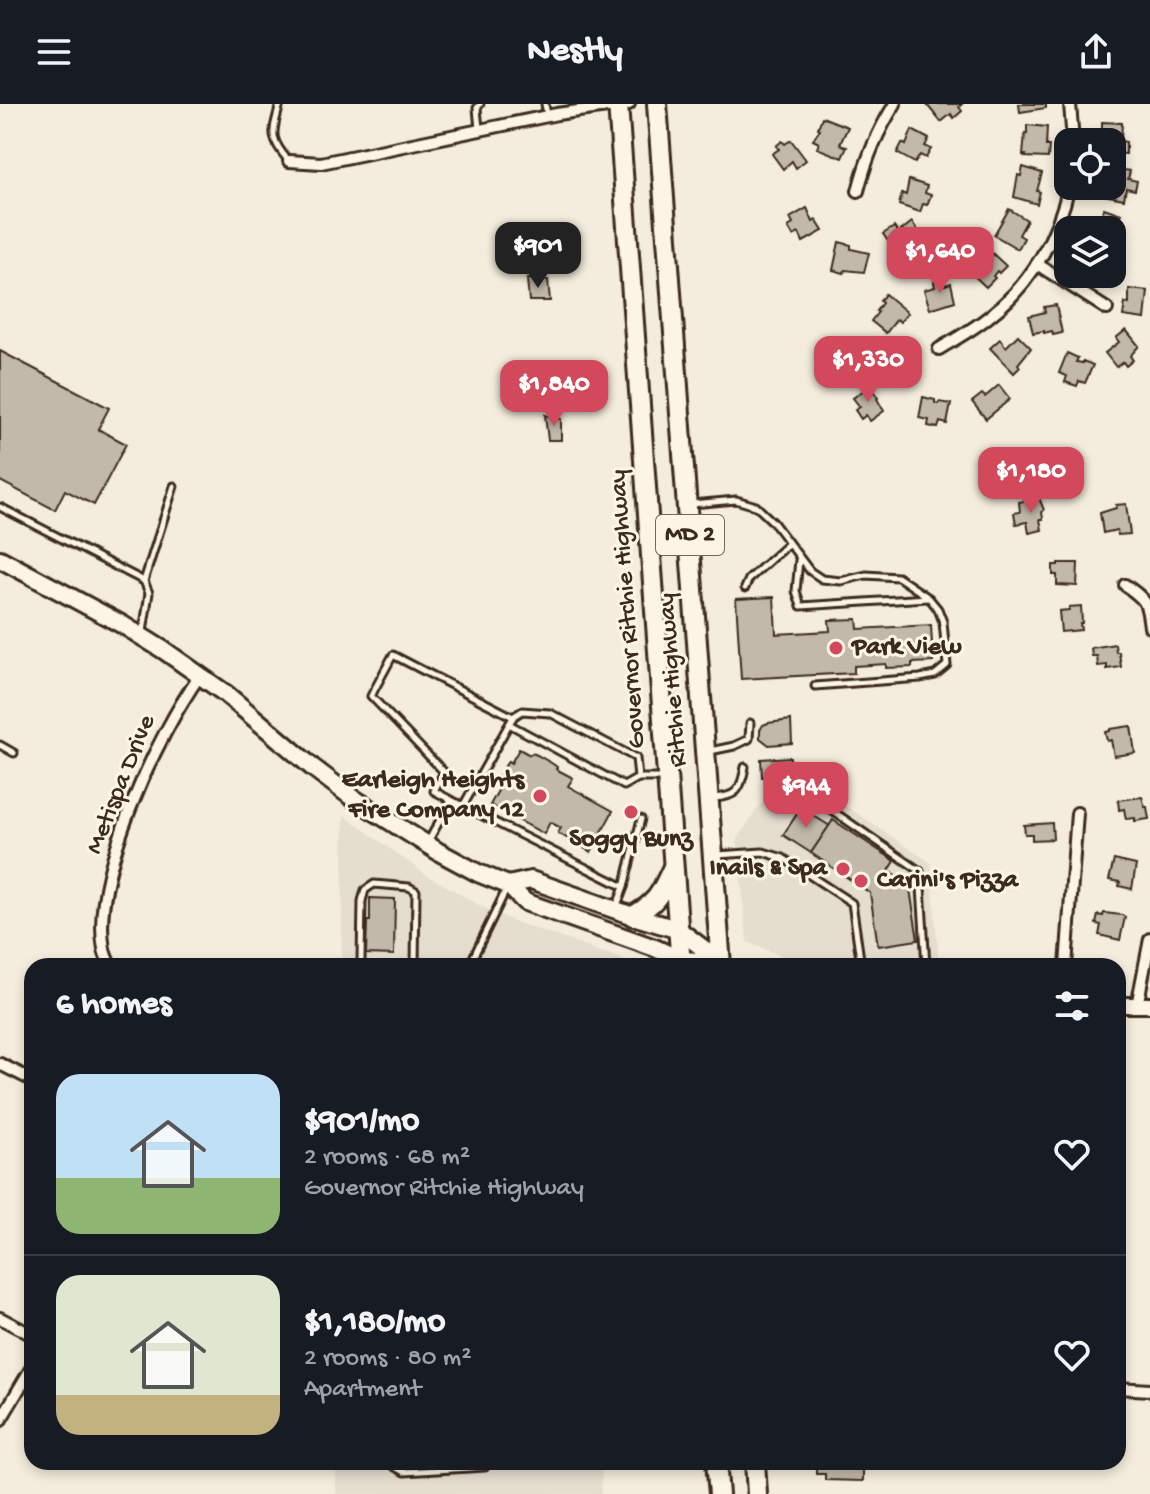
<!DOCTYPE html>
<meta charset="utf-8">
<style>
:root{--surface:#171b24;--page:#242831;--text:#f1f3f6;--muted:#9ea1a6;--line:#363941;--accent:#d1495b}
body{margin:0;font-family:"Gochi Hand",sans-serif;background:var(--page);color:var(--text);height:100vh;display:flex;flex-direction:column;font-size:30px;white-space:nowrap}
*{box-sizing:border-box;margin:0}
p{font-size:26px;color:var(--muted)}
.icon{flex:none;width:44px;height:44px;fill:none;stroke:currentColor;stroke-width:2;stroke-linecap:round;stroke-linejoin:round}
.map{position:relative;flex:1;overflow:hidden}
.sheet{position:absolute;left:24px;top:854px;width:1102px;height:512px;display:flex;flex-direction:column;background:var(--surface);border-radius:24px;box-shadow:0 4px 12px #0003}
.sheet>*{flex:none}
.fabs{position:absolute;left:1054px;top:24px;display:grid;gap:16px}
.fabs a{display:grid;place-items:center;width:72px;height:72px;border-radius:16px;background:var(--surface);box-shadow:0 4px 12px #0003;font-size:40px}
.price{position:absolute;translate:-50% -68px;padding:0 18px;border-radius:16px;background:var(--accent);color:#fff;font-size:26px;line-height:52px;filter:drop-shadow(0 2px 4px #0008)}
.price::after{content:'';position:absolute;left:50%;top:48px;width:24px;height:18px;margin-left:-12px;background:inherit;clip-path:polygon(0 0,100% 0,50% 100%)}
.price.selected{background:#222;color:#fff}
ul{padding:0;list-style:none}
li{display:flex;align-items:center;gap:24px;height:200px;padding:0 32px}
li+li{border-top:2px solid var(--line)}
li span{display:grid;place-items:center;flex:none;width:224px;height:160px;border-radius:24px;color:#555}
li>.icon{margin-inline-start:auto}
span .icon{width:96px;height:96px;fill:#fffc;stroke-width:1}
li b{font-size:34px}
h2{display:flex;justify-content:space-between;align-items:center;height:96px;padding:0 32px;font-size:34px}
header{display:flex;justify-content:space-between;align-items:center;height:104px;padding:0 32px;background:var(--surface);font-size:36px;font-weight:800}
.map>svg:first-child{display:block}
.built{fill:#e5ddce}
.building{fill:#c3b9aa;stroke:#3b2a1e;stroke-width:2}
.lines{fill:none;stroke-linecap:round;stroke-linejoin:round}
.lane-casing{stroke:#3b2a1e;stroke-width:11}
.street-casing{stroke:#3b2a1e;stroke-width:16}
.secondary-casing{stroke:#3b2a1e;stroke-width:20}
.primary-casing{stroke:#3b2a1e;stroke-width:22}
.highway-casing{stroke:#3b2a1e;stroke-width:24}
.lane{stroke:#fcf5e5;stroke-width:5}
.street{stroke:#fcf5e5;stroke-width:10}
.secondary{stroke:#fcf5e5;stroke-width:14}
.primary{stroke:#fcf5e5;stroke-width:16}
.highway{stroke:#fcf5e5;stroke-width:18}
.poi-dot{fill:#d1495b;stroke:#fcf5e5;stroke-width:3}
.labels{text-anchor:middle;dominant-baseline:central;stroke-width:6;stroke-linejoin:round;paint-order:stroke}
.shield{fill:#fcf5e5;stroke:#75675a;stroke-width:2}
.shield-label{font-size:24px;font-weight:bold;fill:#3b2a1e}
.street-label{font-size:26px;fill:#3b2a1e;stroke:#fcf5e5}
.poi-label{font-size:26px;font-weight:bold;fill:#3b2a1e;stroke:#fcf5e5;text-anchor:start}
</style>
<header><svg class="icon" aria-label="menu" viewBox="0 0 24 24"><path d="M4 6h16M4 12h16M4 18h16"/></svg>Nestly<svg class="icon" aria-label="share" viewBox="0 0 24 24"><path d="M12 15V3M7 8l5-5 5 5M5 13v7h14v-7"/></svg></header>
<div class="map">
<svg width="1150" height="1390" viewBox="0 0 1150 1390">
<rect width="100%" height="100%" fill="#f4eddd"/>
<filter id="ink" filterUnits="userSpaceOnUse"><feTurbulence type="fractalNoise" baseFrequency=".0125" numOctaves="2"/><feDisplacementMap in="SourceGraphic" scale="16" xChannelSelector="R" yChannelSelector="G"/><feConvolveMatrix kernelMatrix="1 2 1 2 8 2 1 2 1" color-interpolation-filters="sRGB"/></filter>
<g filter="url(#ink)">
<!-- built -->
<g class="built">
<polygon points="797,669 931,759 939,862 807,862 747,838 737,735 764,695"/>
<polygon points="344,711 425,770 479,801 513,817 642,862 341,862"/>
<polygon points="336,1358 602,1358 601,1390 336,1390"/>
</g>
<!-- building -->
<g class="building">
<polygon points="928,0 962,0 959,3 962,7 954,14 951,10 941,18 927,1"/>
<polygon points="1019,0 1046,0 1046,4 1020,8"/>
<polygon points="822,13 848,23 840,40 847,43 842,54 817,44 819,39 813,36 820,25 818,24"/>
<polygon points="1102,18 1122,19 1121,37 1126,38 1126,50 1112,49 1112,38 1098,38 1102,37"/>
<polygon points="1027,21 1047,23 1046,42 1049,42 1048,54 1025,53 1026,51 1023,51 1025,29 1027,30"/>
<polygon points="912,26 929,35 925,42 931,45 926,54 920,51 915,59 897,49 902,39 906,41"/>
<polygon points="791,36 806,56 796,64 792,57 783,65 772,50 779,45 776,42 782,37 785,40"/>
<polygon points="1023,63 1042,69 1037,87 1040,88 1037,100 1014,93 1018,71 1021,72"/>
<polygon points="1112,64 1130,67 1128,75 1137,77 1135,86 1126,84 1124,95 1103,91 1105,82 1112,82"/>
<polygon points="909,76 927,82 925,89 931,91 927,101 923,100 920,108 899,101 902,89 906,91"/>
<polygon points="807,104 813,118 816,116 823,127 803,138 799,129 793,132 788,123 793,120 790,114"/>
<polygon points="1104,104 1121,110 1119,118 1121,118 1119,125 1123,126 1121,133 1112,131 1112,126 1098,126 1088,123 1091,111 1101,114"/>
<polygon points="1009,105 1027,116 1019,131 1024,134 1018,145 994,131"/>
<polygon points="912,118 924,136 916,141 918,145 911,149 909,146 899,153 883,130 894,123 898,129"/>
<polygon points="839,138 851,141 851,145 869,149 864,168 845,166 844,169 833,166"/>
<polygon points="991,148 1006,162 999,169 997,167 993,172 995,174 986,183 971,169"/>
<polygon points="527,175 548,176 550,197 529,197"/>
<polygon points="943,175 945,181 951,179 955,197 930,205 924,186 935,183 934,178"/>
<polygon points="1129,185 1148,187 1145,215 1123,212 1125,199 1129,200"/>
<polygon points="885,190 908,209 900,218 897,215 886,229 871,217 878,208 876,207 882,199 880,197"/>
<polygon points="1056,201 1062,229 1053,231 1052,227 1044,229 1044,227 1033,229 1029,212 1045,208 1044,203"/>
<polygon points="1126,226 1139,242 1130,252 1133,256 1126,262 1123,258 1116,263 1105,249 1119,238 1116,234"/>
<polygon points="1018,231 1031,244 1018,260 1020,263 1014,269 990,244 1000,235 1006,243"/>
<polygon points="862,245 863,259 867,258 870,270 849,274 847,266 841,267 838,256 845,255 844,248"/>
<polygon points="0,247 109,304 98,325 126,340 94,401 65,386 55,406 0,377"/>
<polygon points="1067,249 1078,254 1076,258 1083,259 1083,257 1093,261 1085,279 1079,277 1077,282 1065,278 1067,272 1059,269"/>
<polygon points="999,281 1010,295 986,315 972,298 982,290 985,293"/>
<polygon points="870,282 878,294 877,295 884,307 870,317 866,311 861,315 855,306 860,303 853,294"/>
<polygon points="923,293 935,296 935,299 938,300 939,298 951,300 947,320 940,318 938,324 928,322 929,316 919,314"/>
<polygon points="545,311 561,315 561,336 548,336"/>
<polygon points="1039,394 1044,406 1042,408 1043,415 1040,415 1042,426 1029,429 1027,418 1016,420 1014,409 1020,408 1019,398"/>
<polygon points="1126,400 1130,430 1118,431 1117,426 1103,429 1100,409 1116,404 1116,401"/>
<polygon points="1058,459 1078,459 1077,482 1057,481 1057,471 1053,471 1053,461 1058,461"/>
<polygon points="774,493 776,530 830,527 829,516 857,515 858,525 931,521 933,558 912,559 912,563 886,564 886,560 854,562 854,569 741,575 736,495"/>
<polygon points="1081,502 1082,519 1080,519 1081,526 1061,528 1059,507 1069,506 1069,503"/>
<polygon points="1115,540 1116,548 1119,548 1121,563 1107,565 1107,561 1098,562 1097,552 1092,552 1091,544"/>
<polygon points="791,616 792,639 769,641 760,634 760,626 763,621 768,619"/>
<polygon points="1131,622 1135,649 1114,652 1111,636 1107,637 1105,628 1110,627 1110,625"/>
<polygon points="519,645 530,651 532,649 537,651 553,660 557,663 556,665 573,674 568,682 613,707 591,748 558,729 561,724 550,718 544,730 490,701 500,683 495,680 508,657 511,659"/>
<polygon points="790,653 791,671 762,673 761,655"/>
<polygon points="1142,693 1145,703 1147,703 1149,715 1135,717 1135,714 1126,715 1124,705 1119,706 1118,696"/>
<polygon points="801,704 830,722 811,749 783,731"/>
<polygon points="833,716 895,757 889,767 909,779 918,836 878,842 870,789 811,749"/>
<polygon points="1052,719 1053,735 1032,736 1032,730 1025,730 1024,721"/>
<polygon points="1114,756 1136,761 1132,785 1119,782 1120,778 1109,776"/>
<polygon points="370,794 395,795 394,851 366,850 367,817 370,817"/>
<polygon points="1104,809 1122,811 1125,813 1120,836 1099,831 1101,821 1096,820 1098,811 1103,812"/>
<polygon points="816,1358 863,1361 863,1377 825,1376 825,1370 816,1370"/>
</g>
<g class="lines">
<defs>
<g id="lane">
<path d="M280,0C273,28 268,33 288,56"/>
<polyline points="545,0 547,11"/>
<polyline points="479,25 477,4 480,0"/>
<polyline points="692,400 736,396 756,402 773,418 810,467 822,475 841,477 866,471 898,473 929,494 938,505 943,518 947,561 935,571 920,574 815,582"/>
<polyline points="0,403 144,477 149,489 143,528"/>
<polyline points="799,456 796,487 801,502 928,494"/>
<polyline points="144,477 174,382"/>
<polyline points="745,484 749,475 788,440"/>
<polyline points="0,641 14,649"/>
<polyline points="710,647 734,642 749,635 750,619"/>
<polyline points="638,674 665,674"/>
<path d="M713,694C737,693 741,686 745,663"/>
<polyline points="451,696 434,687 444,668 371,592 393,551 513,613"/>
<polyline points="778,701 808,690 920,767 926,862"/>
<polyline points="463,702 624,783 616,804"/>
<polyline points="429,736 451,696 463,702 509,620 514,612 522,607 550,609 636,654 638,674 624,682 509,620"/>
<polyline points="717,751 763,748 783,754 852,799 861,862"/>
<polyline points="624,783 641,715"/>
<polyline points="363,862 361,857 362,797 365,786 374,780 409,783 416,787 415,862"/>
<polyline points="469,862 507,784"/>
<polyline points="393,1358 395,1363 404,1368 485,1363 485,1358"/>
</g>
<g id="street">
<polyline points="1070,0 1073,38"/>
<polyline points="289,57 321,59 557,10 629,0"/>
<path d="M858,87C866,55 877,28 895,0"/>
<polyline points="1037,160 1107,205"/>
<path d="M939,245C957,234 976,224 992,210C1032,179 1058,131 1069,82"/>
<path d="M1125,481C1146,496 1147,497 1150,523"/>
<path d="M110,862C108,856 105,851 104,845C90,772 158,630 200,571"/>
<polyline points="1066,862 1077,709"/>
<polyline points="1137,902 1150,835"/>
<polyline points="0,960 32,976"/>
<polyline points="0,1214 32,1231"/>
<polyline points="1118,1284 1150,1286"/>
<polyline points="0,1317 32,1263"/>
</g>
<polyline id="secondary" points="1118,901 1150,901"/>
<g id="primary">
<polyline points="0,455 123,521 165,547 226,590 312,663 353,694 439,748 478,769 508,781 525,798 655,844 681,856 721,858"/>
<polyline points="508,781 531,776 633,812 679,826 721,858"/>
</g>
<g id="highway">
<polyline points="618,0 681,862"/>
<polyline points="657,0 721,862"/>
<path d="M633,812C659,797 660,790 673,763"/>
<polyline points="716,1358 719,1390"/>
<polyline points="755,1358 757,1390"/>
</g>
</defs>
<!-- lane casing -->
<use href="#lane" class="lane-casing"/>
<!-- street casing -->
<use href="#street" class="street-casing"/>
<!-- secondary casing -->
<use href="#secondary" class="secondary-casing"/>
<!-- primary casing -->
<use href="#primary" class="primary-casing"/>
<!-- highway casing -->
<use href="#highway" class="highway-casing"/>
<!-- lane -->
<use href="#lane" class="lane"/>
<!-- street -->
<use href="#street" class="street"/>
<!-- secondary -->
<use href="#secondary" class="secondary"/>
<!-- primary -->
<use href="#primary" class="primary"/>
<!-- highway -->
<use href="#highway" class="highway"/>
</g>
</g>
<!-- markers -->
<g class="poi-dot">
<circle cx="836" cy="544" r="8"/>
<circle cx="540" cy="692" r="8"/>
<circle cx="631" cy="708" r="8"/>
<circle cx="843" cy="765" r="8"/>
<circle cx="861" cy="777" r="8"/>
</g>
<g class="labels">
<!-- shield labels -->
<rect class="shield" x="656" y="411" width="68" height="40" rx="6"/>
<g class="shield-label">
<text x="690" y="431">MD 2</text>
</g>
<!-- street labels -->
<g class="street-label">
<text transform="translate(629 505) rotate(-94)">Governor Ritchie Highway</text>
<text transform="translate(674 576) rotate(-94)">Ritchie Highway</text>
<text transform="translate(122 681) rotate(-68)">Metispa Drive</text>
</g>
<!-- poi labels -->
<g class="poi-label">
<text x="852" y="544">Park View</text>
<text x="524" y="677" text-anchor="end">Earleigh Heights<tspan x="524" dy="30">Fire Company 12</tspan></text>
<text x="631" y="736" text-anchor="middle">Soggy Bunz</text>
<text x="827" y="765" text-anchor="end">Inails &amp; Spa</text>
<text x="877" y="777">Carini's Pizza</text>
</g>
</g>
</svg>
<div class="fabs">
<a><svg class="icon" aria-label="locate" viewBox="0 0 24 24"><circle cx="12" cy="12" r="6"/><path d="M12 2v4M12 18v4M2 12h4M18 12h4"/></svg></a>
<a><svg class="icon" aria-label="layers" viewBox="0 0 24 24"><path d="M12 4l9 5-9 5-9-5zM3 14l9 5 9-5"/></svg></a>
</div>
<b class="price selected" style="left:538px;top:186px">$901</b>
<b class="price" style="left:940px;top:191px">$1,640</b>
<b class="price" style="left:868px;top:300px">$1,330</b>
<b class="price" style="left:554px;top:324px">$1,840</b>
<b class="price" style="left:1031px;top:411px">$1,180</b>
<b class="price" style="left:806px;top:726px">$944</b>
<section class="sheet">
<h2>6 homes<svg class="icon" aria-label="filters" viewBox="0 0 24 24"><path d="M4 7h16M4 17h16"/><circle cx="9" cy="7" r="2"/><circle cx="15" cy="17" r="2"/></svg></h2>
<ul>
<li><span style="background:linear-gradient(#bfe0f5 65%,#8fb573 0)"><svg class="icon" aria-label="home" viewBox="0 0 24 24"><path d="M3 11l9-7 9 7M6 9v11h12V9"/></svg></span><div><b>$901/mo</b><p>2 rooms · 68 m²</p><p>Governor Ritchie Highway</p></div><svg class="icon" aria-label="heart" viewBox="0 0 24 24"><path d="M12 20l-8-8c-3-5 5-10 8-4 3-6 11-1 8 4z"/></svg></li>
<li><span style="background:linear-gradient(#dfe7d0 75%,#c2b280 0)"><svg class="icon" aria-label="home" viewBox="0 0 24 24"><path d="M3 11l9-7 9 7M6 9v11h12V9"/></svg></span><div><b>$1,180/mo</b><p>2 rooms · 80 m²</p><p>Apartment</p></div><svg class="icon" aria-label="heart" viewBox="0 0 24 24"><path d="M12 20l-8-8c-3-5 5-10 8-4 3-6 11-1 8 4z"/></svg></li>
</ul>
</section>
</div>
